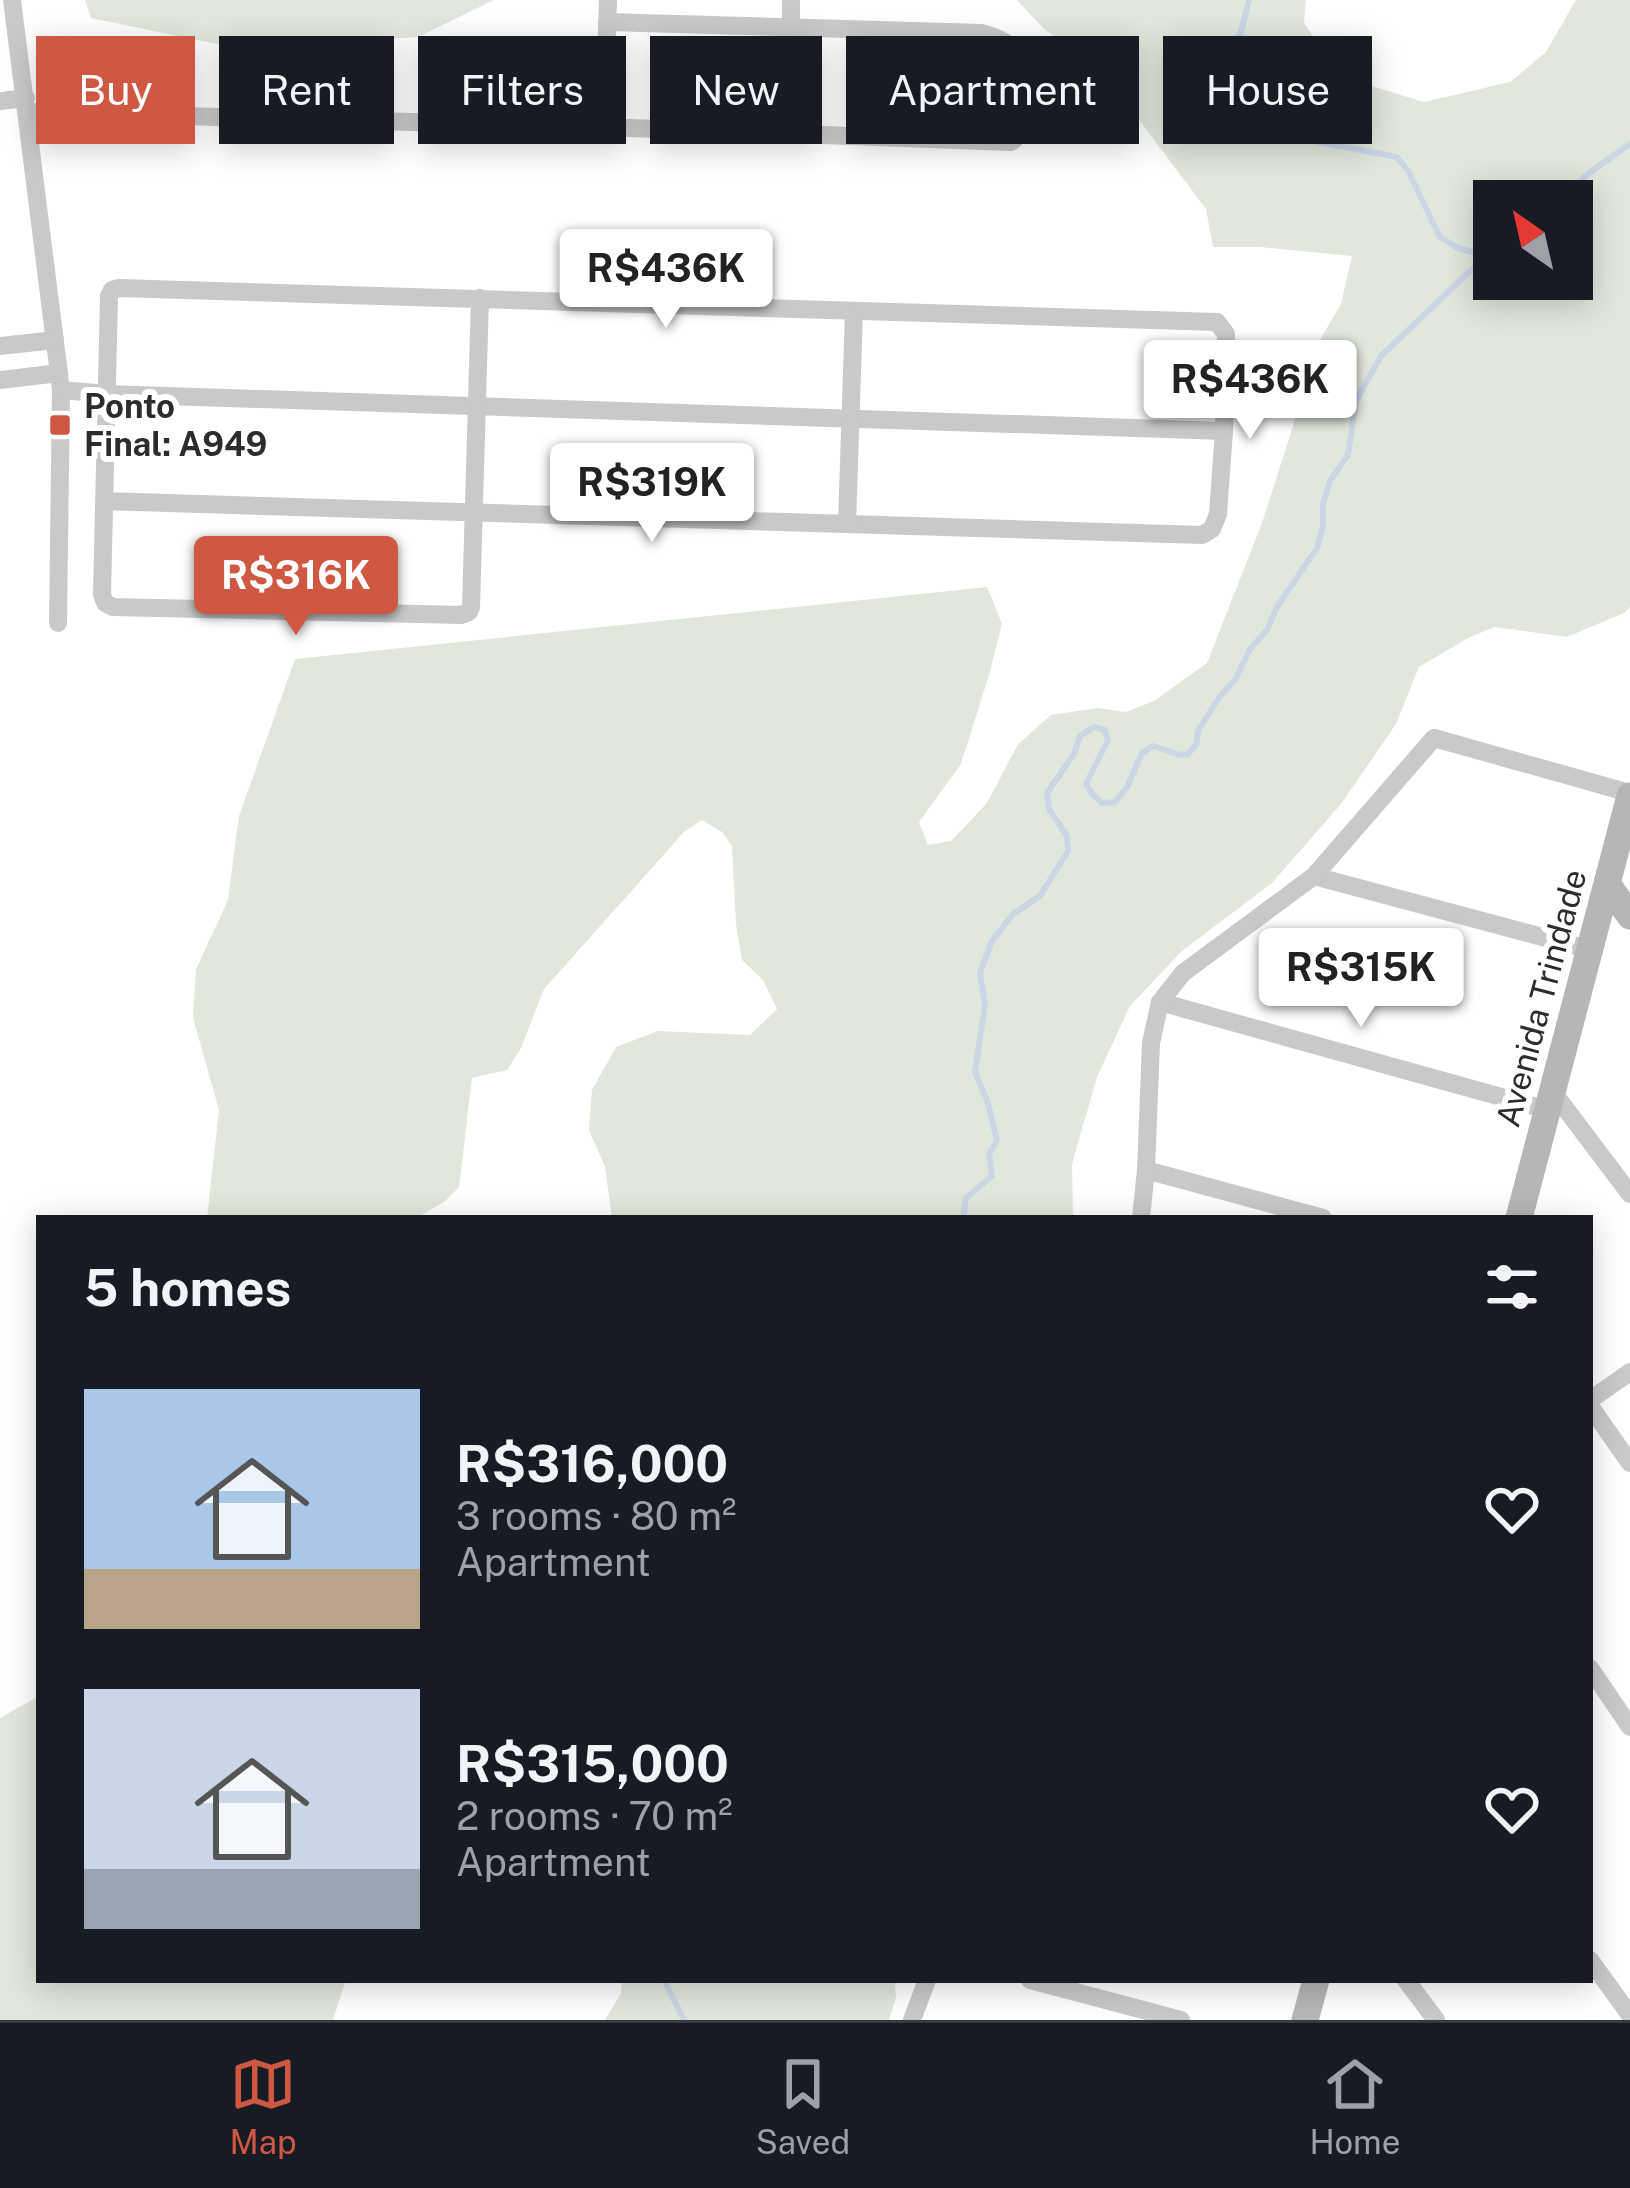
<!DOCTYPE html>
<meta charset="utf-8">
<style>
:root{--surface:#171b24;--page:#20242c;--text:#f1f3f6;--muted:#9ea1a6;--line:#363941;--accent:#cf5843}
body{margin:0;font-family:"Public Sans",sans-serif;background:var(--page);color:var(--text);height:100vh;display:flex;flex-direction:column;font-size:45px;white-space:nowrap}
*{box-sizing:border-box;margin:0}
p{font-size:39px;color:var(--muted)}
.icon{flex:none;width:66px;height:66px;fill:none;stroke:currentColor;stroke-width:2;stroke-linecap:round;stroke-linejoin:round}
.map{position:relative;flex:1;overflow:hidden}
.panel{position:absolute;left:36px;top:1215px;width:1557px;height:768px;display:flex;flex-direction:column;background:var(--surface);border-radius:0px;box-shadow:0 6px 30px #0003}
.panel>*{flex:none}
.hud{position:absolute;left:36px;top:36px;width:1560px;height:108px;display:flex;gap:24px}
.needle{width:78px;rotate:326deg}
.tools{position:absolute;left:1473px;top:180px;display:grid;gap:24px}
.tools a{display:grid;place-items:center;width:120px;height:120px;border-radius:0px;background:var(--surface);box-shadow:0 6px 30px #0003;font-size:60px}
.price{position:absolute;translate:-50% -102px;padding:0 27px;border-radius:12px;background:#fff;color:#222;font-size:39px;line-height:78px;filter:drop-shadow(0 3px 6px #0008)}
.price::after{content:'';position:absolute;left:50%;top:72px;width:36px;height:27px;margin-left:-18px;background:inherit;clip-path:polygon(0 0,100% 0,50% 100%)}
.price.active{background:var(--accent);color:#fff}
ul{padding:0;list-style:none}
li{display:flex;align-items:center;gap:36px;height:300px;padding:0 48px}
li span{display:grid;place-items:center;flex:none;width:336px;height:240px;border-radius:0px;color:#555}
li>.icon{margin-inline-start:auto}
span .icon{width:144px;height:144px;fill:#fffc;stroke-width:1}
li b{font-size:51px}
h2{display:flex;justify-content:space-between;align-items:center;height:144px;padding:0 48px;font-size:51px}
.pill{padding:0 42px;border-radius:0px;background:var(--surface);box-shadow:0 6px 30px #0003;font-size:42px;line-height:108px}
.pill.active{background:var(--accent);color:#fff}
.menu{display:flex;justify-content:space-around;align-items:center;height:168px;border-top:3px solid var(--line);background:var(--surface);font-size:33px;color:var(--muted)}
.menu a{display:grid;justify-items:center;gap:6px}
.menu .active{color:var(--accent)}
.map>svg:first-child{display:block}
.green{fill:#e0e8dc;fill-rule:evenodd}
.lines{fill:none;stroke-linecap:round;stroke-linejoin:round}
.stream{stroke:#cad5e6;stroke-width:6}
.street{stroke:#c9c9c9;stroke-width:18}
.secondary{stroke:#b6b6b6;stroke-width:27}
.poi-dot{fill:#cf5843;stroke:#fff;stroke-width:4.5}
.labels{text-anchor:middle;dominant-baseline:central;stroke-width:12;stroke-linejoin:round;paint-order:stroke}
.poi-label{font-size:33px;font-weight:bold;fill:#2c2c2c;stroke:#fff;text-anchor:start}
.street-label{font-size:33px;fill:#2c2c2c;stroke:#fff}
</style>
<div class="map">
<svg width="1630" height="2020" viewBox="0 0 1630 2020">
<rect width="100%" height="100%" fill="#fff"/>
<!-- green -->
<g class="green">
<polygon points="85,0 494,0 418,37 364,41 298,56 221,45 91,18"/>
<path d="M1017,0H1306L1304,23L1339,76L1424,102L1510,82L1546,52L1576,0H1630V607L1624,613L1567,637L1495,627L1470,637L1419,667L1396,724L1341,804L1272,883L1182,951L1130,1006L1097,1077L1072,1164L1073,1218H612L605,1167L589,1130L592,1090L616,1047L658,1031L750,1035L777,1009L763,980L742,960L736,924L732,846L722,832L702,820L684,832L544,989L521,1048L507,1070L472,1078L459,1187L444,1202L416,1218H207L219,1110L193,1018L196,969L228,900L239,816L295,659L987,587L1002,624L989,675L961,764L919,822L928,845L951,841L987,803L1018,744L1051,715L1098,708L1126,712L1154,701L1207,663L1262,523L1321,338L1341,304L1352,256L1260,247H1213L1206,209L1140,121L1102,80L1065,44L1044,29ZM1572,201V279H1494V201Z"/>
<polygon points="39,1696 39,1980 346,1980 333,2020 0,2020 0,1718"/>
<polygon points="622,1980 895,1980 896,1997 889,2020 605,2020 621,1993"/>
</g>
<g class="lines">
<!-- stream -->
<g class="stream">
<polyline points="1249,0 1241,32 1227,57 1234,84 1248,105 1285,130 1304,139 1397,157 1408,171 1440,237 1458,248 1479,254 1491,253"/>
<polyline points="1559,201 1589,173 1630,144"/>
<polyline points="963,1218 966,1198 992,1176 989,1154 997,1140 987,1100 975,1072 985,1005 980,973 992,941 1013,914 1040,896 1068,851 1067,836 1049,809 1047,793 1074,754 1080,736 1094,727 1105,730 1108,740 1086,784 1092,794 1102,803 1115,802 1127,787 1142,753 1153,746 1180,755 1188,754 1196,745 1198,731 1220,696 1235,680 1250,649 1267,630 1277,607 1317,548 1323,527 1323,504 1330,481 1348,455 1356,401 1381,356 1468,273 1494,253"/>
<polyline points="664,1980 684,2020"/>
</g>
<!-- street -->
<g class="street">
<polyline points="12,0 61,390 58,623"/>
<polyline points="791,27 791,0"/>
<polyline points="0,101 26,98"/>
<path d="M28,112L604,127L1011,142C1034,127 1024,85 1024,60C1012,44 1000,38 981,33L607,22"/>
<polyline points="604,127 608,0"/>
<polyline points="0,346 55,340"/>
<polyline points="0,380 59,373"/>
<polyline points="61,390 107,394 1224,431"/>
<path d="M104,501L1202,535L1212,529L1218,514L1224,431L1226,334L1217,322L119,288L112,290L109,296L102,594L105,603L113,607L461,615L469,612L471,607C474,504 477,401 480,298"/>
<polyline points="847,524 854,311"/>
<polyline points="1314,876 1591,950"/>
<polyline points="1160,1002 1548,1110"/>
<polyline points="1553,1092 1630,1194"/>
<polyline points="1146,1170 1323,1218"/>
<polyline points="1141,1218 1146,1170 1151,1043 1160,1002 1183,973 1314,876 1434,738 1630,793"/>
<polyline points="1590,1400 1630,1372"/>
<polyline points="1590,1406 1630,1463"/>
<polyline points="1590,1668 1630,1727"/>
<polyline points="1590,1960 1630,2015"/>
<polyline points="1030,1980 1181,2020"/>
<polyline points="1406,1980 1436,2020"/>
<polyline points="912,2020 927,1980"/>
</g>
<!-- secondary -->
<g class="secondary">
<polyline points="1608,885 1630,916"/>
<polyline points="1519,1218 1630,796"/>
<polyline points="1305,2020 1316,1980"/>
</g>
</g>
<!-- markers -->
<rect class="poi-dot" x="48" y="413" width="24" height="24" rx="6"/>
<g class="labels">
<!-- poi labels -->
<g class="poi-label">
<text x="84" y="406">Ponto<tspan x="84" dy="38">Final: A949</tspan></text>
</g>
<!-- street labels -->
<g class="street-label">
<text transform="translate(1541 998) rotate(-75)">Avenida Trindade</text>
</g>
</g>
</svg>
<div class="tools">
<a><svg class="needle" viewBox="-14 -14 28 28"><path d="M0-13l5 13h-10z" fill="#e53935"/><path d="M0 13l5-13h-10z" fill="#9ea1a6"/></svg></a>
</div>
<b class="price" style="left:666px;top:331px">R$436K</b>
<b class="price" style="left:1250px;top:442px">R$436K</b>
<b class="price" style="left:652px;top:545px">R$319K</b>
<b class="price active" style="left:296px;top:638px">R$316K</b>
<b class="price" style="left:1361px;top:1030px">R$315K</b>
<div class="hud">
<a class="pill active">Buy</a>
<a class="pill">Rent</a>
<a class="pill">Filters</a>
<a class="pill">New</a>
<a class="pill">Apartment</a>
<a class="pill">House</a>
</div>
<section class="panel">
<h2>5 homes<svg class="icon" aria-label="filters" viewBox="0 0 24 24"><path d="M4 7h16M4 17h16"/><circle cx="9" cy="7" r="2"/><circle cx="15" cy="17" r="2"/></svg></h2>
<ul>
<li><span style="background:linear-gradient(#a9c7e8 75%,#b9a48a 0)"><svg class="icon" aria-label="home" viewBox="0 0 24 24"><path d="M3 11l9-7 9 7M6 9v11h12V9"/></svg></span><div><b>R$316,000</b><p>3 rooms · 80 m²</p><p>Apartment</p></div><svg class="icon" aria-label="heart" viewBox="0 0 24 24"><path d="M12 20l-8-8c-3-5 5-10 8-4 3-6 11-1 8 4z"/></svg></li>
<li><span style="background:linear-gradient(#c9d6e8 75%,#9aa5b1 0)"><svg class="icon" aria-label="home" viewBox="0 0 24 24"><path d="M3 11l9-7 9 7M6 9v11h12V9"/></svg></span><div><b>R$315,000</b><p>2 rooms · 70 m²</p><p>Apartment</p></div><svg class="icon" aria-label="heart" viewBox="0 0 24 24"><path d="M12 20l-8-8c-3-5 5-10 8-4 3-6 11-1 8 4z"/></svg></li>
</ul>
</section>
</div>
<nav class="menu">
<a class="active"><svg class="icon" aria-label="map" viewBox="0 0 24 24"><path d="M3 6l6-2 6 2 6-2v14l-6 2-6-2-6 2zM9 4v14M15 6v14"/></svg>Map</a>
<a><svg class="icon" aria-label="saved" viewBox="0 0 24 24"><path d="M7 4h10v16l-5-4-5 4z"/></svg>Saved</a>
<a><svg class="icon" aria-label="home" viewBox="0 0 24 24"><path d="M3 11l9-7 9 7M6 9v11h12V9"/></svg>Home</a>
</nav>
